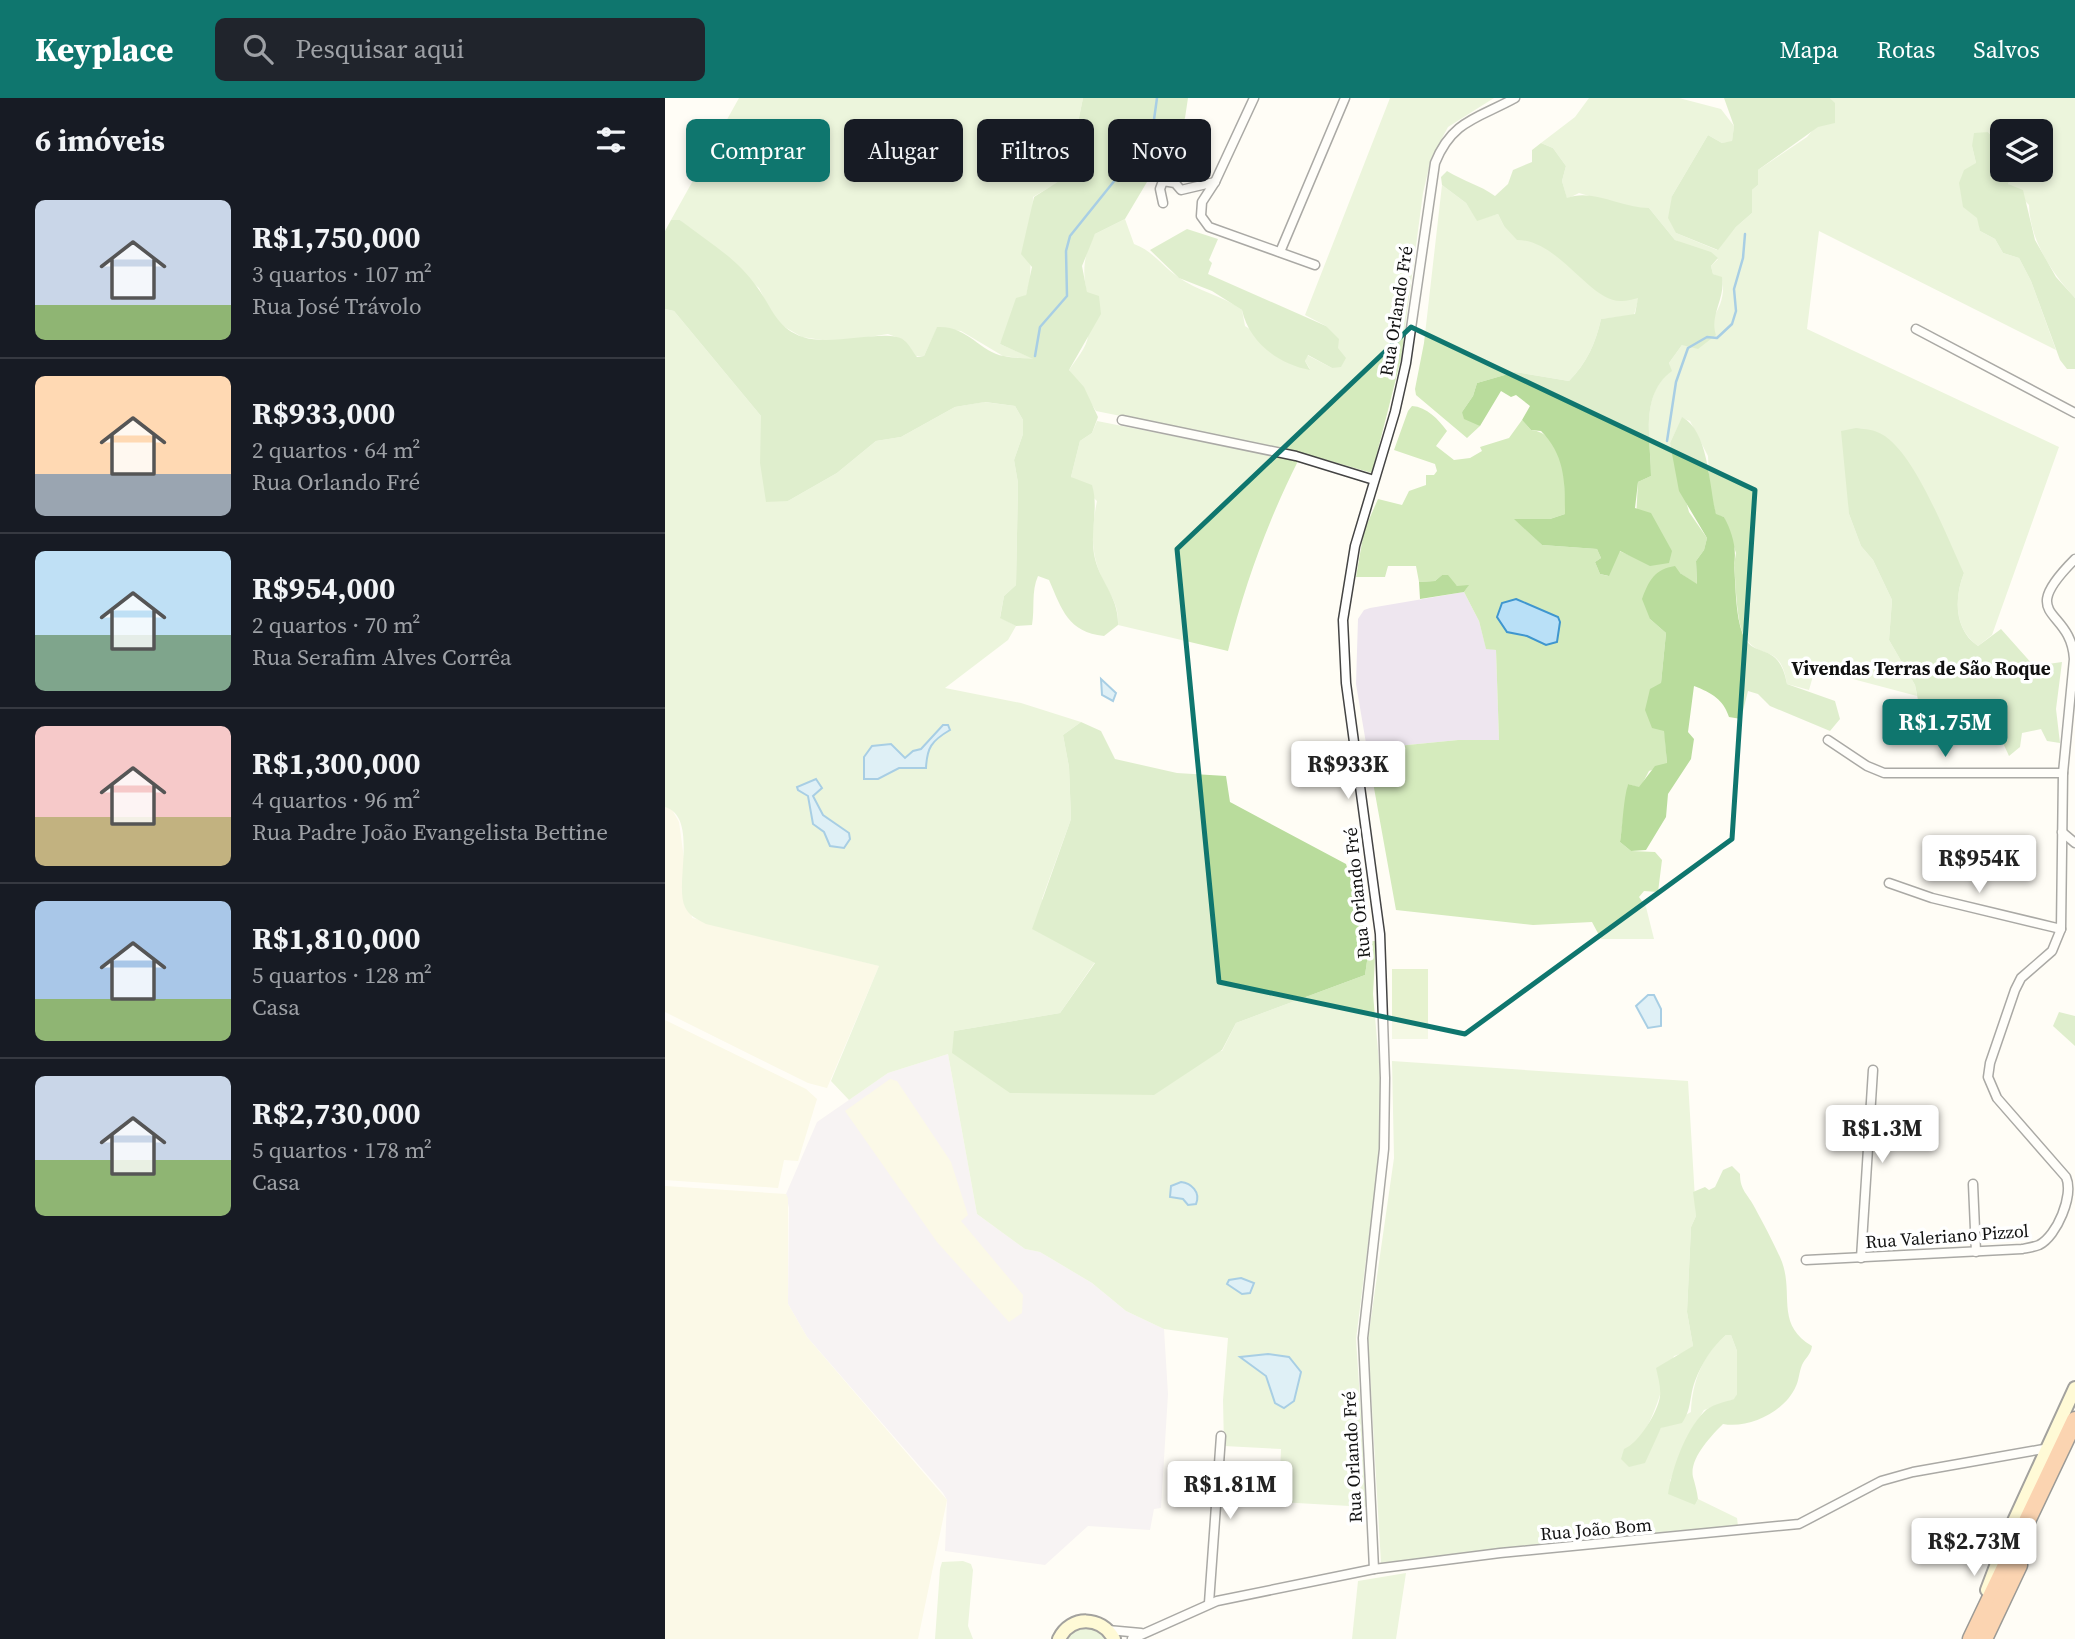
<!DOCTYPE html>
<html lang="pt">
<meta charset="utf-8">
<style>
:root{--surface:#171b24;--page:#20242c;--text:#f1f3f6;--muted:#9ea1a6;--line:#363941;--accent:#0f766e}
body{margin:0;font-family:"Source Serif 4",serif;background:var(--page);color:var(--text);height:100vh;display:flex;flex-direction:column;font-size:26px;white-space:nowrap}
*{box-sizing:border-box;margin:0}
p{font-size:23px;color:var(--muted)}
.icon{flex:none;width:38px;height:38px;fill:none;stroke:currentColor;stroke-width:2;stroke-linecap:round;stroke-linejoin:round}
.map{position:relative;flex:1;overflow:hidden}
.side{display:flex;flex-direction:column;background:var(--surface);width:665px}
.side>*{flex:none}
.hud{position:absolute;left:21px;top:21px;width:665px;height:63px;display:flex;gap:14px}
.fabs{position:absolute;left:1325px;top:21px;display:grid;gap:14px}
.fabs a{display:grid;place-items:center;width:63px;height:63px;border-radius:10px;background:var(--surface);box-shadow:0 4px 10px #0003;font-size:35px}
.price{position:absolute;translate:-50% -60px;padding:0 16px;border-radius:7px;background:#fff;color:#222;font-size:23px;line-height:46px;filter:drop-shadow(0 2px 4px #0008)}
.price::after{content:'';position:absolute;left:50%;top:42px;width:21px;height:16px;margin-left:-10px;background:inherit;clip-path:polygon(0 0,100% 0,50% 100%)}
.price.active{background:var(--accent);color:#fff}
ul{padding:0;list-style:none}
li{display:flex;align-items:center;gap:21px;height:175px;padding:0 35px}
li+li{border-top:2px solid var(--line)}
li span{display:grid;place-items:center;flex:none;width:196px;height:140px;border-radius:10px;color:#555}
li>.icon{margin-inline-start:auto}
span .icon{width:84px;height:84px;fill:#fffc;stroke-width:1}
li b{font-size:30px}
h2{display:flex;justify-content:space-between;align-items:center;height:84px;padding:0 35px;font-size:30px}
.chip{padding:0 24px;border-radius:10px;background:var(--surface);box-shadow:0 4px 10px #0003;font-size:24px;line-height:63px}
.chip.active{background:var(--accent);color:#fff}
header{display:flex;align-items:center;gap:42px;box-sizing:border-box;height:98px;padding:0 35px;background:var(--accent);color:#fff}
header strong{font-size:33px}
nav{display:flex;gap:38px;margin-inline-start:auto;font-size:24px}
.search{width:490px;height:63px;background:var(--page);display:flex;align-items:center;gap:18px;box-sizing:border-box;padding:0 24px;border-radius:10px;color:var(--muted);font-size:26px}
main{display:flex;flex:1;min-height:0}
.map>svg:first-child{display:block}
.industrial{fill:#eee6ef}
.farmland{fill:#f6f3d4}
.green{fill:#d5ebbd}
.forest{fill:#b9dc9c}
.pitch{fill:#e6f2cf}
.water{fill:#b9e0f7;stroke:#3f96cf;stroke-width:2}
.lines{fill:none;stroke-linecap:round;stroke-linejoin:round}
.stream{stroke:#3f96cf;stroke-width:2.5}
.street-casing{stroke:#444;stroke-width:11}
.secondary-casing{stroke:#333;stroke-width:16}
.highway-casing{stroke:#222;stroke-width:19}
.street{stroke:#fff;stroke-width:8}
.secondary{stroke:#fff6b0;stroke-width:12}
.highway{stroke:#f5a25d;stroke-width:16}
.marked{fill:none;stroke:#0f766e;stroke-width:5;stroke-linejoin:round}
.labels{text-anchor:middle;dominant-baseline:central;stroke-width:7;stroke-linejoin:round;paint-order:stroke}
.street-label{font-size:18px;fill:#111;stroke:#fff}
.neighbourhood-label{font-size:19px;font-weight:bold;fill:#111;stroke:#fff}
</style>
<header>
<strong>Keyplace</strong>
<div class="search"><svg class="icon" aria-label="search" viewBox="0 0 24 24"><circle cx="10" cy="10" r="6"/><path d="M15 15l6 6"/></svg>Pesquisar aqui</div>
<nav><a>Mapa</a><a>Rotas</a><a>Salvos</a></nav>
</header>
<main>
<section class="side">
<h2>6 imóveis<svg class="icon" aria-label="filters" viewBox="0 0 24 24"><path d="M4 7h16M4 17h16"/><circle cx="9" cy="7" r="2"/><circle cx="15" cy="17" r="2"/></svg></h2>
<ul>
<li><span style="background:linear-gradient(#c9d6e8 75%,#8fb573 0)"><svg class="icon" aria-label="home" viewBox="0 0 24 24"><path d="M3 11l9-7 9 7M6 9v11h12V9"/></svg></span><div><b>R$1,750,000</b><p>3 quartos · 107 m²</p><p>Rua José Trávolo</p></div></li>
<li><span style="background:linear-gradient(#ffd9b3 70%,#9aa5b1 0)"><svg class="icon" aria-label="home" viewBox="0 0 24 24"><path d="M3 11l9-7 9 7M6 9v11h12V9"/></svg></span><div><b>R$933,000</b><p>2 quartos · 64 m²</p><p>Rua Orlando Fré</p></div></li>
<li><span style="background:linear-gradient(#bfe0f5 60%,#7fa58c 0)"><svg class="icon" aria-label="home" viewBox="0 0 24 24"><path d="M3 11l9-7 9 7M6 9v11h12V9"/></svg></span><div><b>R$954,000</b><p>2 quartos · 70 m²</p><p>Rua Serafim Alves Corrêa</p></div></li>
<li><span style="background:linear-gradient(#f6c9c9 65%,#c2b280 0)"><svg class="icon" aria-label="home" viewBox="0 0 24 24"><path d="M3 11l9-7 9 7M6 9v11h12V9"/></svg></span><div><b>R$1,300,000</b><p>4 quartos · 96 m²</p><p>Rua Padre João Evangelista Bettine</p></div></li>
<li><span style="background:linear-gradient(#a9c7e8 70%,#8fb573 0)"><svg class="icon" aria-label="home" viewBox="0 0 24 24"><path d="M3 11l9-7 9 7M6 9v11h12V9"/></svg></span><div><b>R$1,810,000</b><p>5 quartos · 128 m²</p><p>Casa</p></div></li>
<li><span style="background:linear-gradient(#c9d6e8 60%,#8fb573 0)"><svg class="icon" aria-label="home" viewBox="0 0 24 24"><path d="M3 11l9-7 9 7M6 9v11h12V9"/></svg></span><div><b>R$2,730,000</b><p>5 quartos · 178 m²</p><p>Casa</p></div></li>
</ul>
</section>
<div class="map">
<svg width="1410" height="1541" viewBox="0 0 1410 1541">
<rect width="100%" height="100%" fill="#fffdf5"/>
<!-- industrial -->
<g class="industrial">
<polygon points="799,494 814,523 821,550 831,552 834,642 793,642 702,651 691,586 693,521 699,512 705,510"/>
<polygon points="283,956 312,1116 360,1151 375,1154 427,1185 461,1213 499,1231 503,1296 496,1410 489,1411 485,1432 423,1428 380,1467 280,1453 282,1402 278,1395 142,1239 123,1206 124,1110 121,1096 152,1024 223,975"/>
</g>
<!-- farmland -->
<g class="farmland">
<polygon points="0,709 6,710 14,724 27,820 214,868 162,990 143,985 0,914"/>
<polygon points="0,922 141,991 152,1001 133,1063 119,1062 113,1090 0,1082"/>
<polygon points="225,981 232,983 286,1064 303,1117 296,1123 358,1197 357,1215 344,1224 272,1144 180,1013"/>
<polygon points="0,1088 121,1096 123,1100 123,1206 142,1239 282,1402 253,1541 0,1541"/>
</g>
<!-- green -->
<g class="green">
<polygon points="74,0 418,0 402,79 368,99 365,182 361,197 335,246 371,262 338,258 296,233 272,230 259,258 251,258 239,242 223,236 171,244 137,239 111,224 94,190 15,122 6,122"/>
<path d="M725,0H829L783,29L766,61L758,95L736,261L707,375L634,354L431,313L404,272C410,263 422,249 423,238C431,197 406,178 430,136L460,121L469,146C488,153 496,167 513,179C532,193 557,197 577,212L580,228L645,271L640,263L642,257L667,270L673,250L661,228L640,217Z"/>
<path d="M924,0H1014L1056,11L1069,28L1067,44L1057,45L1043,37L1007,98L1011,135L1052,152L1071,129L1087,115V92L1093,87V72L1142,39L1170,6L1165,0H1410V200C1386,174 1365,142 1364,107L1343,86L1350,72H1376V33H1337V48L1323,34L1307,48L1311,65L1315,133L1330,141L1338,155L1354,160L1366,183L1391,252L1154,133L1142,231L1394,349L1327,537L1313,548C1289,531 1289,500 1299,475L1283,444L1183,392L1184,416L1196,448L1208,462L1227,502L1224,542L1250,587L1252,598L1150,571L1144,592L1122,586C1115,543 1095,564 1080,539C1071,526 1071,484 1069,467L1071,455L1059,419L1051,417L1045,394L1043,358L1025,323L1017,320L1005,345L1024,414L1042,440L1039,452L1031,463L1032,487L1015,475L985,521L1001,535L996,585L1002,666L984,673L975,690L963,686L955,744L966,753L990,754L997,762L993,794L979,793L974,799L981,809L989,841H936L927,824L868,827L731,812L702,651L793,642H834L831,552L821,551L814,523L799,494L803,488H792L777,477L770,483L754,484L751,468H723L720,479H691L699,433L713,401L737,407L744,393L761,387V377H769L772,373L770,366L729,352L743,313L747,308C762,309 773,321 782,333L771,348L789,362L805,360L817,353L815,349L844,340L857,322L866,332C903,336 900,389 900,416L885,421H850L877,447L932,451L936,460L930,464L935,476L943,478L954,453L969,459L973,384L986,378C986,343 974,298 1006,273L1004,265L1017,247H1024C1043,228 1063,208 1057,180L1048,176L1046,168L1053,161L1010,142L984,110H964L914,95L902,101L897,83L901,68L888,50L876,45L910,19Z"/>
<path d="M777,87L801,105L812,122L833,116L839,128L881,148L935,195L974,199L969,217L936,221C931,244 922,265 904,283L850,274L812,285L808,298L797,314L815,328L802,340L751,297L750,291L759,245Z"/>
<path d="M0,211L9,213L96,318V339L123,403L172,375L211,343L236,339L290,309L319,304L350,308L358,322V336L349,362L353,385L351,487L339,498L335,519L351,528L343,542L280,590L356,605L416,624L398,637L404,669L406,721L377,801L430,864L395,915L289,933L557,953L571,925L700,877L705,843H711L708,896L715,976V1051L691,1241L702,1409L614,1404L616,1351L559,1348L558,1302L563,1240L499,1231L461,1213L427,1185L375,1154L360,1151L312,1116L283,956L223,975L184,1002L166,983L214,868L41,826C32,821 24,818 20,809C9,787 34,719 0,709Z"/>
<path d="M432,323L633,363C602,425 580,486 563,553L453,527C454,502 443,497 435,475C425,451 427,428 432,403L406,379L415,343L427,335Z"/>
<path d="M727,963L1023,983L1031,1118L1026,1129L1022,1214L1028,1248L1024,1253L1009,1258C996,1288 991,1322 970,1347L982,1355L996,1330L1026,1314C1027,1284 1038,1256 1061,1237H1066L1072,1253V1296L1070,1301L1039,1312L1023,1338L1005,1383L1030,1407L1033,1401L1072,1420L1073,1428L716,1465L703,1241L729,1060Z"/>
<polygon points="298,1463 306,1466 308,1472 303,1528 308,1541 270,1541 275,1471 277,1464"/>
<polygon points="741,1475 731,1541 687,1541 693,1483"/>
<polygon points="414,1528 430,1528 444,1541 399,1541"/>
</g>
<!-- forest -->
<g class="forest">
<path d="M418,0H523L520,20L460,121L430,136L417,168L422,194L434,198L436,216L404,272L419,289L433,319L427,335L415,343L406,379L427,387C434,410 425,432 429,456C434,484 454,498 453,527L439,538C403,534 397,512 384,482L373,478C366,494 370,510 367,527L351,528L335,520L339,498L351,487L353,385L349,362L358,336V322L350,308L320,304L290,309L236,339L211,343L172,375L123,403L101,404L95,365L96,318L9,213L0,211V133L6,122H15C43,144 71,159 92,189C107,209 111,230 138,239C167,249 222,230 239,242C244,246 248,254 252,259L259,258L272,229C302,227 315,254 339,258C348,260 358,260 368,261L335,246L351,200L361,197L367,169L356,156L369,99L402,78Z"/>
<polygon points="1059,0 1165,0 1170,5 1170,25 1153,29 1093,72 1093,87 1087,92 1087,115 1071,129 1053,152 1011,135 1003,120 1007,98 1043,37 1057,45 1067,43 1069,28"/>
<polygon points="1323,34 1337,48 1337,72 1350,72 1343,86 1358,92 1370,142 1391,179 1410,200 1410,271 1402,271 1395,262 1366,183 1354,160 1338,155 1330,141 1315,133 1312,120 1298,109 1294,85 1299,72 1311,65 1307,48 1309,35"/>
<path d="M876,45L888,50L901,68L897,83L902,100C927,90 957,110 984,110L1010,142L1046,154L1053,160L1046,168L1048,176L1057,179C1061,200 1044,217 1051,237L1033,251L1017,247L1004,265L1007,273C974,297 986,343 986,378L973,384L970,410L986,415L1007,453L1004,465L985,468L955,453L944,478L935,476L930,464L936,460L932,451L877,447L849,421H885L900,416C900,384 900,357 876,333L866,332L857,322L865,308L851,297L846,299L836,293L815,328L799,321L797,314L808,298L812,285L850,274L904,283C922,265 931,244 936,221L970,216L973,200C968,201 962,203 957,203C925,205 895,142 852,142L839,128L833,116L812,123L801,105L777,87L776,79L782,73C798,83 815,87 830,98L843,86L848,72L867,64V52Z"/>
<path d="M522,131L553,141L544,162L547,165L543,176L661,228L674,241L673,250L681,260L676,269L667,270L643,257L640,263L645,272C613,266 584,244 577,212L547,193L514,180L485,152Z"/>
<path d="M1017,319C1044,333 1044,389 1051,416L1059,419C1067,434 1072,450 1069,467C1071,488 1070,517 1078,537C1089,562 1114,542 1122,586L1170,603L1175,621L1165,633L1105,608L1093,596L1083,593L1076,621L1064,619C1058,601 1047,595 1029,588L1023,634L1029,641L1026,661L1003,696L1001,719L981,752L966,753L955,744C958,724 958,704 963,686L974,689L990,668L1002,665L999,633L987,630L980,612L985,591L996,585L1001,535L985,521L977,501C984,482 990,471 1010,468L1015,475L1032,486L1031,463L1039,452L1042,440L1014,393L1005,345Z"/>
<path d="M1191,330C1197,331 1206,331 1212,334C1248,347 1282,441 1299,475C1289,500 1289,532 1313,548L1336,531L1369,568L1397,564L1391,611L1395,645L1382,643L1376,631L1357,635L1355,649L1344,658L1338,645L1322,634L1300,638L1254,607L1250,587L1224,542L1227,502L1208,462L1196,448L1184,416L1176,333Z"/>
<polygon points="777,477 783,477 792,488 804,487 799,494 755,501 754,484 770,483"/>
<polygon points="416,624 436,633 450,661 512,675 561,678 565,704 681,766 705,843 700,877 571,925 557,952 489,997 345,995 287,955 289,933 395,915 430,865 367,831 406,721 404,669 398,637"/>
<polygon points="1394,914 1410,918 1410,948 1388,928"/>
<path d="M1067,1068L1075,1076C1075,1093 1083,1096 1090,1110C1098,1125 1111,1149 1117,1164C1129,1197 1110,1226 1147,1248C1146,1257 1140,1260 1137,1267C1134,1274 1134,1282 1131,1288C1120,1314 1084,1331 1058,1326C1046,1338 1024,1361 1028,1379C1030,1386 1032,1393 1033,1401L1030,1407L1003,1396C1007,1371 1020,1333 1039,1314C1045,1307 1060,1304 1069,1301L1072,1296V1253L1066,1237H1061C1047,1249 1037,1265 1030,1283C1024,1299 1027,1311 1017,1325L996,1330L980,1365L964,1369L956,1361L959,1351C974,1345 993,1314 995,1298C996,1289 993,1279 991,1270L1028,1248L1022,1214L1026,1129L1031,1118L1028,1094L1040,1089L1044,1092L1050,1089L1058,1072Z"/>
</g>
<!-- pitch -->
<rect class="pitch" x="727" y="871" width="36" height="70"/>
<!-- water -->
<g class="water">
<polygon points="851,501 893,519 895,524 892,544 881,547 862,538 842,534 832,519 837,505"/>
<polygon points="436,581 451,595 448,603 437,597"/>
<path d="M278,627H283L285,632C266,643 262,650 261,670H234L213,681H199V659L207,648L226,646L240,660L248,653L256,651Z"/>
<polygon points="151,681 157,690 148,698 158,717 184,735 185,741 179,750 165,748 159,734 148,726 143,698 133,692 132,689"/>
<polygon points="983,897 989,897 996,911 996,928 983,930 971,908"/>
<path d="M516,1084C526,1085 536,1094 531,1106L523,1107L518,1101L505,1099L506,1088Z"/>
<polygon points="576,1180 589,1185 585,1195 577,1196 562,1186 564,1182"/>
<polygon points="603,1256 624,1259 636,1274 629,1303 619,1310 610,1305 601,1278 575,1259"/>
</g>
<g class="lines">
<!-- stream -->
<g class="stream">
<polyline points="370,258 375,229 402,198 401,153 405,138 487,36 492,0"/>
<polyline points="1002,343 1011,284 1023,250 1042,239 1052,240 1067,226 1071,213 1069,191 1078,160 1080,136"/>
</g>
<defs>
<g id="street">
<polyline points="589,0 550,84 537,104 536,118 544,129 650,167"/>
<polyline points="498,105 495,91 498,83 510,85 516,92 550,84"/>
<polyline points="615,154 680,0"/>
<polyline points="1251,231 1410,315"/>
<polyline points="457,322 631,358 709,382"/>
<polyline points="1163,642 1202,668 1219,675 1398,675"/>
<polyline points="1397,734 1410,745"/>
<polyline points="1224,785 1267,800 1396,831"/>
<polyline points="1308,1086 1311,1154"/>
<polyline points="1196,1160 1208,972"/>
<path d="M1141,1162L1357,1151C1362,1150 1369,1149 1374,1147C1392,1138 1409,1097 1401,1079L1332,1000L1323,979L1325,965L1350,892L1356,880L1387,853L1396,831L1398,675L1409,561C1406,508 1349,522 1410,461"/>
<path d="M709,1471L698,1240L719,1051L720,980L715,836L681,585L678,522L690,448L730,314L741,265L770,65C787,22 814,20 850,0"/>
<polyline points="544,1505 556,1338"/>
<polyline points="443,1532 476,1535"/>
<polyline points="467,1541 552,1503 709,1471 835,1455 1134,1426 1216,1383 1248,1374 1384,1350"/>
</g>
<g id="secondary">
<polyline points="1322,1492 1344,1434 1410,1290"/>
<path d="M394,1541C406,1517 436,1518 449,1541"/>
</g>
<g id="highway">
<polyline points="1306,1541 1410,1322"/>
<polyline points="1319,1541 1354,1467"/>
</g>
</defs>
<!-- street casing -->
<use href="#street" class="street-casing"/>
<!-- secondary casing -->
<use href="#secondary" class="secondary-casing"/>
<!-- highway casing -->
<use href="#highway" class="highway-casing"/>
<!-- street -->
<use href="#street" class="street"/>
<!-- secondary -->
<use href="#secondary" class="secondary"/>
<!-- highway -->
<use href="#highway" class="highway"/>
</g>
<!-- marked area -->
<path d="M0 0H1410V1541H0ZM746,229L1090,392L1067,741L800,936L554,884L512,451Z" fill="#fffdf5" fill-opacity=".55" fill-rule="evenodd"/>
<path class="marked" d="M746,229L1090,392L1067,741L800,936L554,884L512,451Z"/>
<g class="labels">
<!-- street labels -->
<g class="street-label">
<text transform="translate(731 213) rotate(-81)">Rua Orlando Fré</text>
<text transform="translate(692 795) rotate(-96)">Rua Orlando Fré</text>
<text transform="translate(1282 1138) rotate(-4)">Rua Valeriano Pizzol</text>
<text transform="translate(687 1359) rotate(-93)">Rua Orlando Fré</text>
<text transform="translate(931 1431) rotate(-5)">Rua João Bom</text>
</g>
<!-- neighbourhood labels -->
<g class="neighbourhood-label">
<text x="1256" y="570">Vivendas Terras de São Roque</text>
</g>
</g>
</svg>
<div class="fabs">
<a><svg class="icon" aria-label="layers" viewBox="0 0 24 24"><path d="M12 4l9 5-9 5-9-5zM3 14l9 5 9-5"/></svg></a>
</div>
<b class="price active" style="left:1280px;top:661px">R$1.75M</b>
<b class="price" style="left:683px;top:703px">R$933K</b>
<b class="price" style="left:1314px;top:797px">R$954K</b>
<b class="price" style="left:1217px;top:1067px">R$1.3M</b>
<b class="price" style="left:565px;top:1423px">R$1.81M</b>
<b class="price" style="left:1309px;top:1480px">R$2.73M</b>
<div class="hud">
<a class="chip active">Comprar</a>
<a class="chip">Alugar</a>
<a class="chip">Filtros</a>
<a class="chip">Novo</a>
</div>
</div>
</main>
